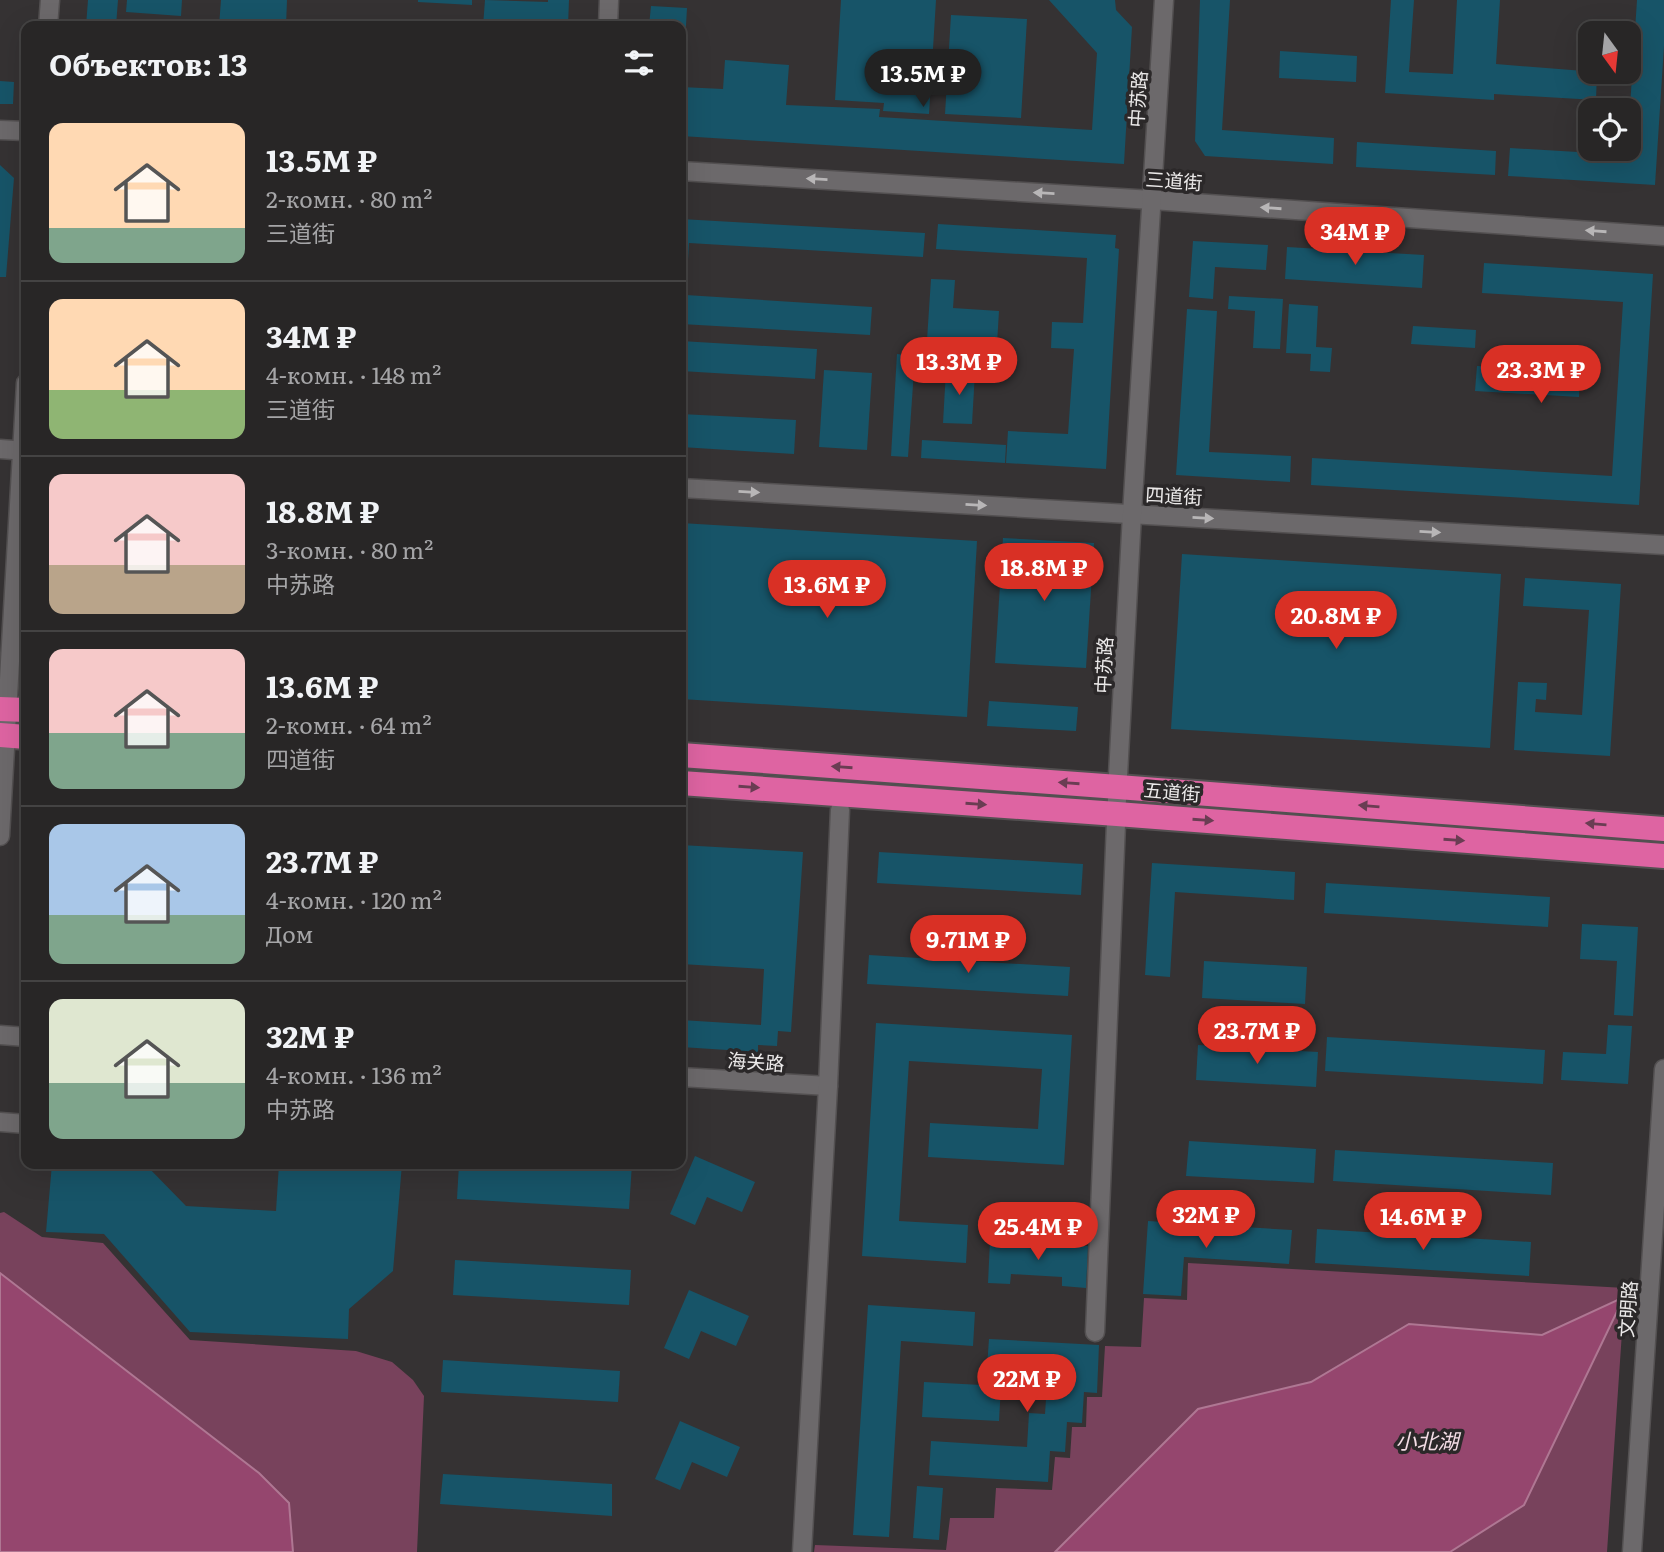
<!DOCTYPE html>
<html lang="ru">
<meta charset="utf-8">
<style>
:root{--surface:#282626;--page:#343232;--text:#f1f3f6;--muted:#a5a5a7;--line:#444343;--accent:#d93025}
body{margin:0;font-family:Literata,"Noto Sans SC",serif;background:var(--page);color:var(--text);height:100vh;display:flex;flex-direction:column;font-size:26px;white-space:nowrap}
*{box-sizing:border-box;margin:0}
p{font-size:23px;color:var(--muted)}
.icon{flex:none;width:38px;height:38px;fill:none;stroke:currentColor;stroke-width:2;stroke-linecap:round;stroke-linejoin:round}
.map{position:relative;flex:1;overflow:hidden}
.drawer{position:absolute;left:21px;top:21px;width:665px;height:1148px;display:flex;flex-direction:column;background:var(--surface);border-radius:14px;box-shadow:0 7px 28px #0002,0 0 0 2px var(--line)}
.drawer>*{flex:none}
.needle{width:46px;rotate:165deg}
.buttons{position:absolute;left:1578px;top:21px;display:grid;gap:14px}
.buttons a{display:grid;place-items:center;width:63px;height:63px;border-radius:14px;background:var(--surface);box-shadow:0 7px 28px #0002,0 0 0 2px var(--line);font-size:35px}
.price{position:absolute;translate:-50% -60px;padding:0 16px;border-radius:24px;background:var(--accent);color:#fff;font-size:23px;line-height:46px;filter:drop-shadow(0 2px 4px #0008)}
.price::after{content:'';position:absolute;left:50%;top:42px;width:21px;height:16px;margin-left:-10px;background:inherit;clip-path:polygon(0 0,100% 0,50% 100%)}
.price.selected{background:#222;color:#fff}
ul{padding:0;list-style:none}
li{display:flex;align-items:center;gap:21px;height:175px;padding:0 28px}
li+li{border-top:2px solid var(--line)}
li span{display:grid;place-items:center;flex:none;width:196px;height:140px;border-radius:14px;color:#555}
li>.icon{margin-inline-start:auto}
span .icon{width:84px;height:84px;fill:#fffc;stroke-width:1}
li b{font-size:30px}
h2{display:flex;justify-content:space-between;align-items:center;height:84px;padding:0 28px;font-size:30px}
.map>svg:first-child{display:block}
.green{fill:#78425c}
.water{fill:#95466e;stroke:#af7793;stroke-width:2}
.building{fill:#175468}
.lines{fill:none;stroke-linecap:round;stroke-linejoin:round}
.minor-casing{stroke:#535051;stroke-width:21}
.highway-casing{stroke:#535051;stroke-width:28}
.minor{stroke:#6c696b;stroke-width:18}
.highway{stroke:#de64a2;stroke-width:24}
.oneway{fill:#b8b6b7}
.oneway2{fill:#6a3d53}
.labels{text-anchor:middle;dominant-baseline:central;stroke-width:7;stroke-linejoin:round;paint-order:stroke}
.street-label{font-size:19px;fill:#ebe9e9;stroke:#2b2829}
.water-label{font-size:21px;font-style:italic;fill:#f4dde6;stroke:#2b2829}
</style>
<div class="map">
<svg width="1664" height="1552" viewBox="0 0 1664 1552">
<rect width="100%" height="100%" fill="#353233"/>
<!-- green -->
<g class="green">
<polygon points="4,1212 42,1237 103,1243 190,1340 356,1351 392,1362 413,1380 424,1396 417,1552 293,1552 289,1503 0,1275 0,1213"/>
<polygon points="1188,1263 1625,1288 1607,1552 1450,1552 1524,1505 1623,1297 1542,1335 1409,1324 1311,1382 1198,1409 1055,1552 814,1552 815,1545 946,1550 950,1518 994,1518 996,1488 1052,1490 1055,1457 1070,1458 1072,1427 1086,1427 1087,1397 1102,1397 1105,1346 1141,1347 1144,1298 1187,1300"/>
</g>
<!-- water -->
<g class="water">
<polygon points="0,1273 259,1473 289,1503 293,1552 0,1552"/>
<polygon points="1624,1297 1524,1505 1450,1552 1055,1552 1198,1409 1311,1382 1409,1324 1542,1335"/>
</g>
<!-- building -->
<g class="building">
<polygon points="88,0 118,0 116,26 86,26"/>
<polygon points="127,0 182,0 181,16 126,12"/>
<polygon points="221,0 287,0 286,26 219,26"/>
<polygon points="418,0 472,0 472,5 418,2"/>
<polygon points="485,0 548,2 548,0 569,0 568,26 483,26"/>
<polygon points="841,0 936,0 929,114 883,111 884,103 835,100"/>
<polygon points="1049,0 1115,0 1116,10 1132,27 1124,164 681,136 681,87 723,89 725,60 789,65 786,105 880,109 879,117 1092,130 1097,53"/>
<polygon points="1200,0 1230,0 1222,130 1334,138 1333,164 1205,156 1195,141"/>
<polygon points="1391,0 1414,0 1409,72 1453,74 1457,0 1500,0 1496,64 1597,72 1596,100 1494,94 1494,100 1385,93"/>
<polygon points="1637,0 1664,0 1664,46 1655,185 1508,176 1510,148 1627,155 1628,149 1629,149 1629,122"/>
<polygon points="651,6 687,8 683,78 681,78 681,26 649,26"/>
<polygon points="951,15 1027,19 1021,118 945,114"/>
<polygon points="1280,51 1357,56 1356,82 1279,78"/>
<polygon points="0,81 14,82 13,104 0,104"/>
<polygon points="1357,142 1496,151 1495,175 1356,167"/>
<polygon points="0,165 14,178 6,277 0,277"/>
<polygon points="681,219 925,233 923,257 689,243 686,295 872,307 870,335 681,324"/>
<polygon points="938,224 1116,235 1115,248 1119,249 1106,469 1006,463 1008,431 1068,434 1074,349 1051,348 1052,322 1083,323 1087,258 936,249"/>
<polygon points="1193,241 1268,245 1266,270 1215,267 1213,299 1189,297"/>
<polygon points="1287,247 1424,255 1422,288 1285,279"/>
<polygon points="1484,263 1653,274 1639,505 1311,485 1312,458 1612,476 1623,302 1482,293"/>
<polygon points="931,279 955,280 953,308 999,311 997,344 927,340"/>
<polygon points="1229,296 1283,299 1280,349 1253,348 1255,311 1228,309"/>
<polygon points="1289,304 1318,306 1316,347 1332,348 1330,372 1310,371 1311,354 1286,353"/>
<polygon points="1187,309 1217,311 1209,452 1291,456 1290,482 1176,475"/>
<polygon points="1413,326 1476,330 1475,348 1411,344"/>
<polygon points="681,341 817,349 815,379 681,371"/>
<polygon points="897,354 915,356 908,457 891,456"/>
<polygon points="1477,366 1580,372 1579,397 1475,391"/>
<polygon points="824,370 872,373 867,450 819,447"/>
<polygon points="946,370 975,372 972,424 943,423"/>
<polygon points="681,414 796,420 794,454 681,447"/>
<polygon points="922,440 1006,445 1005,463 921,458"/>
<polygon points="681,523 977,541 967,717 681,699"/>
<polygon points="1003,538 1094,543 1086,668 995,663"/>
<polygon points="1182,554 1501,574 1490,748 1171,729"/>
<polygon points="1525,578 1621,584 1610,756 1514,750 1518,682 1547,683 1546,700 1536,699 1535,712 1582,715 1589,610 1523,606"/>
<polygon points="989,701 1078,707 1076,731 987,726"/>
<polygon points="681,845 803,852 791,1032 778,1031 777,1046 758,1045 758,1052 681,1047 681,1020 761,1025 764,969 681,964"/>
<polygon points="879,852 1083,864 1081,895 877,883"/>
<polygon points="1152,863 1295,872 1294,900 1175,892 1170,977 1145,975"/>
<polygon points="1326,883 1550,897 1548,927 1324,913"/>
<polygon points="1582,924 1638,927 1633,1016 1614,1015 1617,961 1580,959"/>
<polygon points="869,955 1070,967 1068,996 867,984"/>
<polygon points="1204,961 1307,967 1305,1004 1202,998"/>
<polygon points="876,1023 1072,1035 1064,1165 928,1157 930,1123 1038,1129 1042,1069 909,1061 899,1221 968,1225 966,1263 862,1256"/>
<polygon points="1608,1025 1632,1026 1628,1084 1561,1080 1563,1052 1606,1054"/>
<polygon points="1327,1037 1545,1050 1543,1084 1325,1071"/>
<polygon points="1198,1045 1318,1052 1316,1087 1196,1080"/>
<polygon points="1189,1141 1316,1149 1314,1183 1186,1176"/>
<polygon points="1335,1150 1553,1163 1551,1195 1333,1181"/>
<polygon points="695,1156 755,1182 742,1212 707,1197 695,1225 670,1214"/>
<polygon points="52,1164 145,1164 186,1206 276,1211 279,1164 402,1164 393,1271 349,1309 348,1339 190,1332 104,1234 46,1232"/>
<polygon points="459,1164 632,1164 629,1209 457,1199"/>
<polygon points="1148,1221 1292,1230 1289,1264 1184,1257 1181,1296 1143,1294"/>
<polygon points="1317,1229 1531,1242 1529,1276 1315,1263"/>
<polygon points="990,1241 1088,1246 1086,1288 1062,1286 1062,1277 1011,1274 1010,1284 988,1283"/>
<polygon points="455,1260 631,1270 629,1305 453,1295"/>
<polygon points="689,1290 749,1316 736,1346 701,1331 689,1359 664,1348"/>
<polygon points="868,1305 975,1312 973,1346 901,1341 889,1537 853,1535"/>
<polygon points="989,1339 1099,1345 1097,1393 1084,1392 1082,1423 1067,1422 1065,1452 1050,1451 1048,1482 929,1475 931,1441 1027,1447 1029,1413 1045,1414 1047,1384 1063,1385 1064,1371 987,1367"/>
<polygon points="443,1360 620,1371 618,1402 441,1392"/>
<polygon points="924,1382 1001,1386 999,1421 922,1417"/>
<polygon points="680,1421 740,1447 727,1477 692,1462 680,1490 655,1479"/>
<polygon points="443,1474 612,1484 612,1516 440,1504"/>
<polygon points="917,1486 943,1488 939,1540 913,1538"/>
</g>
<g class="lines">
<defs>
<g id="minor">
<polyline points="48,26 50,0"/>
<polyline points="608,26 609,0"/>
<polyline points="0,130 26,131"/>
<polyline points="681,171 1152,200 1664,236"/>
<polyline points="0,449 26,451"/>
<polyline points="681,488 1664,545"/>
<polyline points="0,836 26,383"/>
<polyline points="0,1035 26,1037"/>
<polyline points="681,1077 828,1086"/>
<polyline points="0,1122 26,1124"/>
<polyline points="1095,1332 1118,775 1132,514 1164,0"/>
<polyline points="802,1552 828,1086 840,810"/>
<polyline points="1632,1552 1664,1069"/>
</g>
<g id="highway">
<polyline points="0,709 26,710"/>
<polyline points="0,735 26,737"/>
<polyline points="681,755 1118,787 1664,829"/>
<polyline points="681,783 1117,814 1664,856"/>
</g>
</defs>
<!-- minor casing -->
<use href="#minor" class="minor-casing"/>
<!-- highway casing -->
<use href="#highway" class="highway-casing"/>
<!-- minor -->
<use href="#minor" class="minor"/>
<!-- highway -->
<use href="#highway" class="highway"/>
</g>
<!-- one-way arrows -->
<defs><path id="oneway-solid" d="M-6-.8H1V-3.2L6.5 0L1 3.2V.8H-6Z" transform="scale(1.75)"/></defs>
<g class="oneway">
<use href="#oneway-solid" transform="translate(817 179) rotate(-177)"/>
<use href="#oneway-solid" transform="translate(1044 193) rotate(-177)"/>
<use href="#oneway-solid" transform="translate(1271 208) rotate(-176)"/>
<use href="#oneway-solid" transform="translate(1596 231) rotate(-176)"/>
<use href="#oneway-solid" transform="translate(749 492) rotate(3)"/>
<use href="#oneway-solid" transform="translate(976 505) rotate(3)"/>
<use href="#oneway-solid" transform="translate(1203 518) rotate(3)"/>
<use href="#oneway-solid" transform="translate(1430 532) rotate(3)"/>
</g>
<g class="oneway2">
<use href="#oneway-solid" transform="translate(842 767) rotate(-176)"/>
<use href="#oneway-solid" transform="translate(1069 783) rotate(-176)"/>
<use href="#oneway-solid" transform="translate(749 787) rotate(4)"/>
<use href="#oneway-solid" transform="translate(976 804) rotate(4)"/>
<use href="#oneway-solid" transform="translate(1369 806) rotate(-175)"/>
<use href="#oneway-solid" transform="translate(1203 820) rotate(4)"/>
<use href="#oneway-solid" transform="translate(1596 824) rotate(-175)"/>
<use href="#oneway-solid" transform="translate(1454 840) rotate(4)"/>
</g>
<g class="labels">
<!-- street labels -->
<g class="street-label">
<text transform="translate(1137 99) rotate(-86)">中苏路</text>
<text transform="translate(1174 180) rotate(4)">三道街</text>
<text transform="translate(1174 495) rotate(3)">四道街</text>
<text transform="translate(1103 665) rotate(-87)">中苏路</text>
<text transform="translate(1172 791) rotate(5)">五道街</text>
<text transform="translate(756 1061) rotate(4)">海关路</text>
<text transform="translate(1627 1309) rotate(-86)">文明路</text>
</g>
<!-- water labels -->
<g class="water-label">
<text x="1427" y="1439">小北湖</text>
</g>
</g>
</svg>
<div class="buttons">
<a><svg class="needle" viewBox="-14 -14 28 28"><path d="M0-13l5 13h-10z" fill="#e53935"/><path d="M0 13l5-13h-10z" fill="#a5a5a7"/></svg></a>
<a><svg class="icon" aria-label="locate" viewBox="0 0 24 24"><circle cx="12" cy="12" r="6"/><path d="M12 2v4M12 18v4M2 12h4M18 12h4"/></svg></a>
</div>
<b class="price selected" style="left:923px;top:109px">13.5M ₽</b>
<b class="price" style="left:1355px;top:267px">34M ₽</b>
<b class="price" style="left:959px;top:397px">13.3M ₽</b>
<b class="price" style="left:1541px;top:405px">23.3M ₽</b>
<b class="price" style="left:1044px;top:603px">18.8M ₽</b>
<b class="price" style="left:827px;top:620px">13.6M ₽</b>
<b class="price" style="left:1336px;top:651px">20.8M ₽</b>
<b class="price" style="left:968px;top:975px">9.71M ₽</b>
<b class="price" style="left:1257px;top:1066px">23.7M ₽</b>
<b class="price" style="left:1206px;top:1250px">32M ₽</b>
<b class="price" style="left:1423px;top:1252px">14.6M ₽</b>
<b class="price" style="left:1038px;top:1262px">25.4M ₽</b>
<b class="price" style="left:1027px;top:1414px">22M ₽</b>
<section class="drawer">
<h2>Объектов: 13<svg class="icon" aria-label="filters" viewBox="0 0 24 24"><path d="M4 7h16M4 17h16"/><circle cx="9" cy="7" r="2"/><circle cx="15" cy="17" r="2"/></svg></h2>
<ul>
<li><span style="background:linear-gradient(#ffd9b3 75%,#7fa58c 0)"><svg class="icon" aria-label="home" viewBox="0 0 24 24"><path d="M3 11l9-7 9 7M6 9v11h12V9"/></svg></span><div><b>13.5M ₽</b><p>2-комн. · 80 m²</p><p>三道街</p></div></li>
<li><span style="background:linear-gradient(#ffd9b3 65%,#8fb573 0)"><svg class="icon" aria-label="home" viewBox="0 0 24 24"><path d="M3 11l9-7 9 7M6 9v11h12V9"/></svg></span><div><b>34M ₽</b><p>4-комн. · 148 m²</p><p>三道街</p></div></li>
<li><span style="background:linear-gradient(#f6c9c9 65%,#b9a48a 0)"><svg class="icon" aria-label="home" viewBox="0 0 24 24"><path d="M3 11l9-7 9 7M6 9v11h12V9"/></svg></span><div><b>18.8M ₽</b><p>3-комн. · 80 m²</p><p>中苏路</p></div></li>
<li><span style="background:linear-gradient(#f6c9c9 60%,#7fa58c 0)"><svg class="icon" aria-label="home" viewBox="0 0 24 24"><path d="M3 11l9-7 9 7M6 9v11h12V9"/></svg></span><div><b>13.6M ₽</b><p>2-комн. · 64 m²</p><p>四道街</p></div></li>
<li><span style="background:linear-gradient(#a9c7e8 65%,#7fa58c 0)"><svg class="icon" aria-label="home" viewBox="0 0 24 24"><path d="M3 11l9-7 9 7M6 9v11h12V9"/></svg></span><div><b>23.7M ₽</b><p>4-комн. · 120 m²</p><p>Дом</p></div></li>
<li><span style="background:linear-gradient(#dfe7d0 60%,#7fa58c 0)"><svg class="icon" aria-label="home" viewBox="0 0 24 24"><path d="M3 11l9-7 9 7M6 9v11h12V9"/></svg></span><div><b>32M ₽</b><p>4-комн. · 136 m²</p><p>中苏路</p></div></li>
</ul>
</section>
</div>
